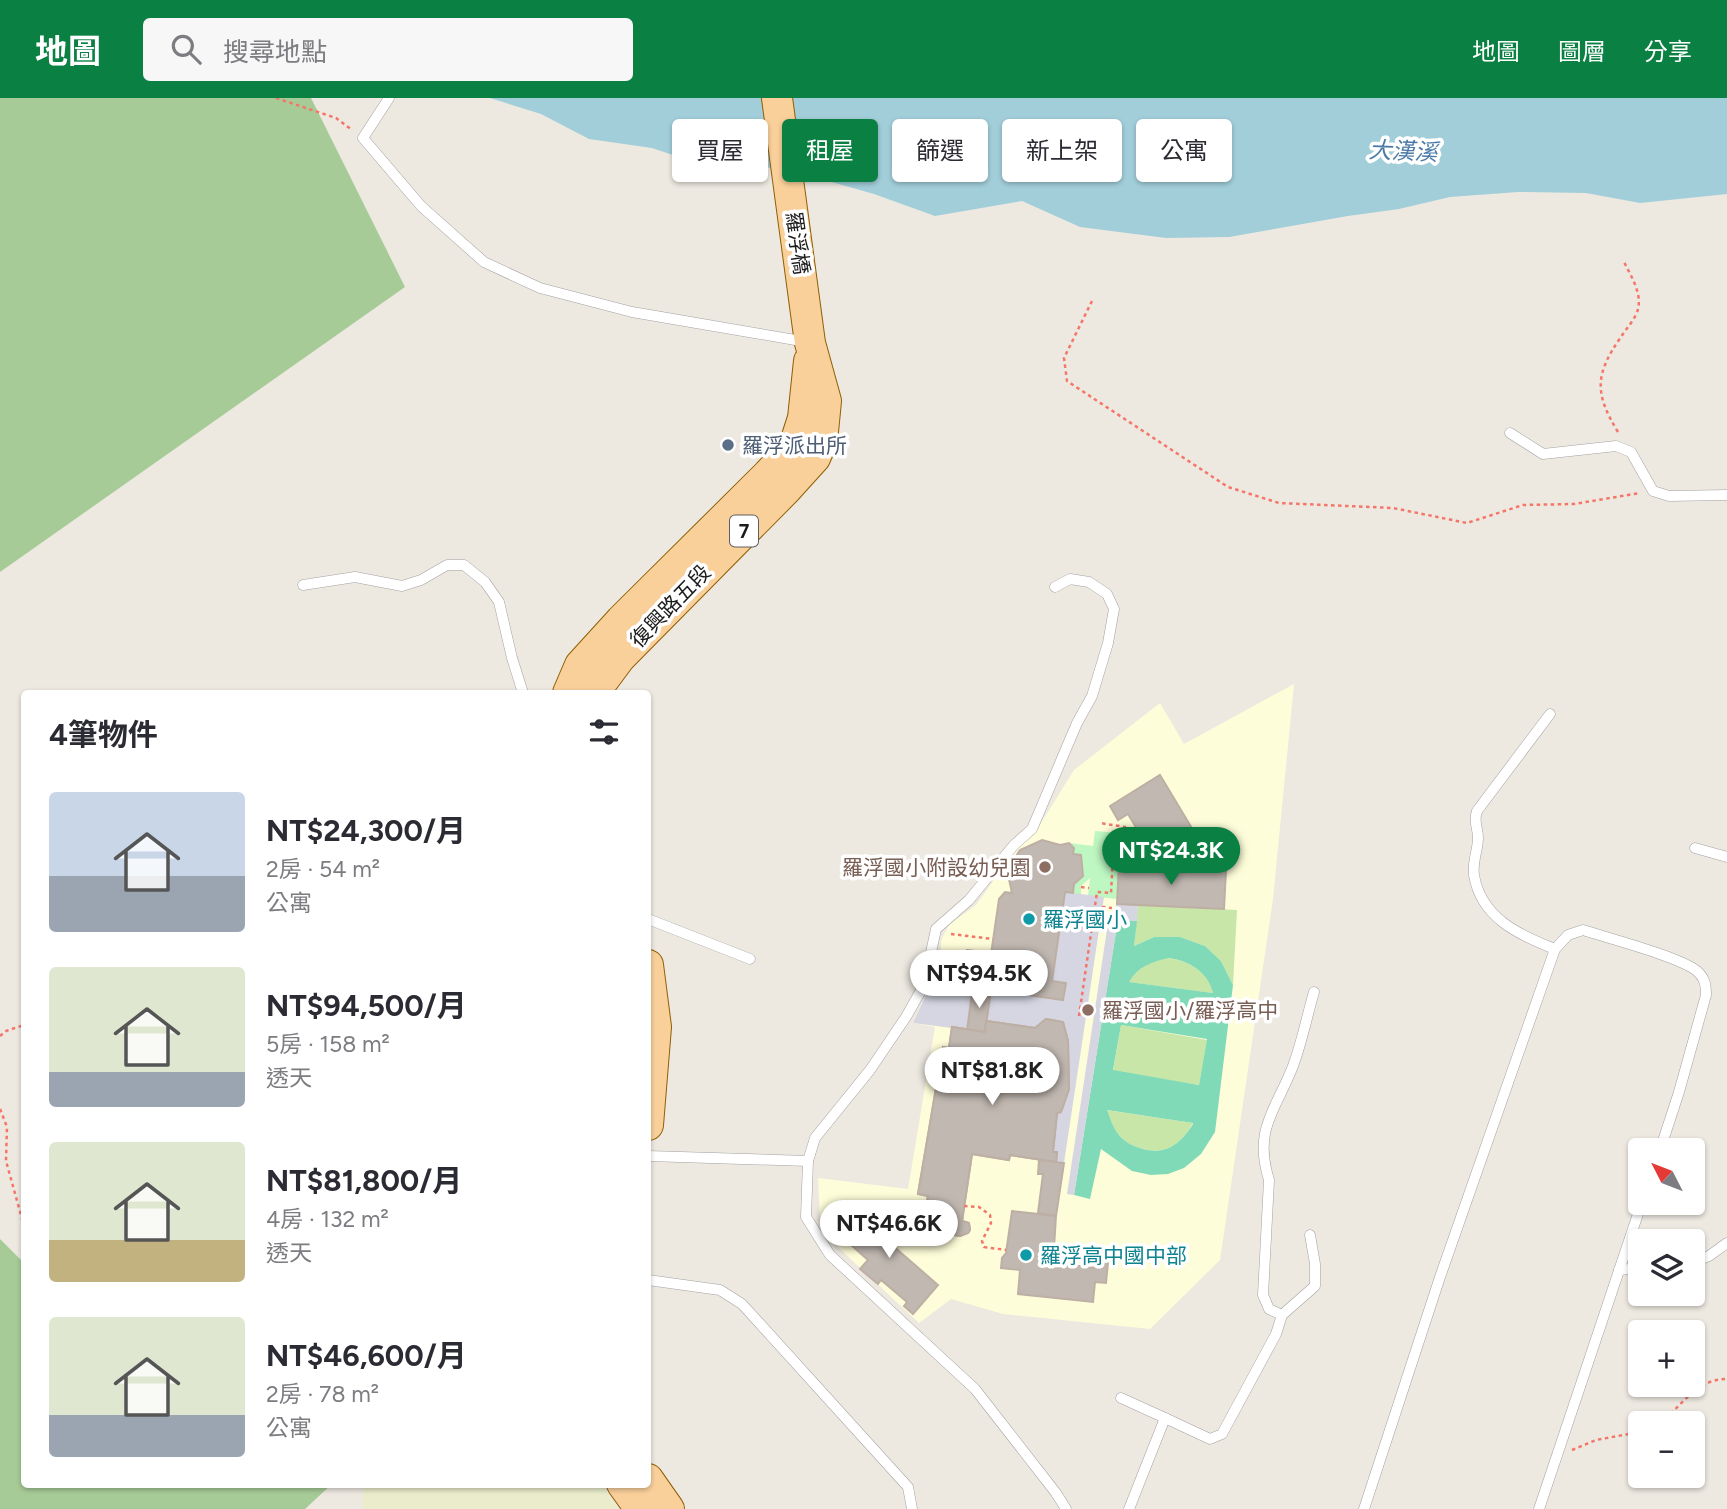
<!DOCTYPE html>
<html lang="zh-TW">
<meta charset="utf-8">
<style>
:root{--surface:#fff;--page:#f7f7f7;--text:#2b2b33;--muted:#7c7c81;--accent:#0b8043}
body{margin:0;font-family:Figtree,"Noto Sans TC",sans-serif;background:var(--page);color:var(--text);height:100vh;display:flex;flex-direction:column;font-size:26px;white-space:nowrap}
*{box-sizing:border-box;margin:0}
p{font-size:23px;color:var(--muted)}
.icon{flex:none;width:38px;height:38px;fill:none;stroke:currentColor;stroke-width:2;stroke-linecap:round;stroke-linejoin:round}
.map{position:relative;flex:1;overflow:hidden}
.details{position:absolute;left:21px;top:592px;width:630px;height:798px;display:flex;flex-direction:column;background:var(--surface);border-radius:7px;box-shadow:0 2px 5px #0004}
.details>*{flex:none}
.guide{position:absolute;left:672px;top:21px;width:665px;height:63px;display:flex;gap:14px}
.needle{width:46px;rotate:312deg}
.buttons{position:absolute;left:1628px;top:1040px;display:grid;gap:14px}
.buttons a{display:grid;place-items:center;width:77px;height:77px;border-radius:7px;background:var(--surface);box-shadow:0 2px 5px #0004;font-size:35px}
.price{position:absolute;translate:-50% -60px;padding:0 16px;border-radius:24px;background:#fff;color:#222;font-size:23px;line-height:46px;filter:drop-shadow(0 2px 4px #0008)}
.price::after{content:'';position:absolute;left:50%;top:42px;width:21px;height:16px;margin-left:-10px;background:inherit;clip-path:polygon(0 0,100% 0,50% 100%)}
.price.on{background:var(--accent);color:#fff}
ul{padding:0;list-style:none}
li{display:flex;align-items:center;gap:21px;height:175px;padding:0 28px}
li span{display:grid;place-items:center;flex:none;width:196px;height:140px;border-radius:7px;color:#555}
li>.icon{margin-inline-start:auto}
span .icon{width:84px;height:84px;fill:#fffc;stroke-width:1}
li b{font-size:30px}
h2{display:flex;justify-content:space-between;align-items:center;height:84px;padding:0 28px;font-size:30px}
.pill{padding:0 24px;border-radius:7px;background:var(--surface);box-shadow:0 2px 5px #0004;font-size:24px;line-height:63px}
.pill.on{background:var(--accent);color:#fff}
header{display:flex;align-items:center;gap:42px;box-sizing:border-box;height:98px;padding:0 35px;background:var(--accent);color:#fff}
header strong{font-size:33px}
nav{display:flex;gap:38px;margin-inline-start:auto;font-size:24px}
.search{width:490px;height:63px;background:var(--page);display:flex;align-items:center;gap:18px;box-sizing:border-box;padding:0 24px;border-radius:7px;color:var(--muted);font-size:26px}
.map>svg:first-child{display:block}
.education{fill:#fefdd9}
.farmland{fill:#eaeccc}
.grass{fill:#c7e6a7}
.forest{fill:#a7cb97}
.park{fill:#bef7c2}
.pitch{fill:#80dab7;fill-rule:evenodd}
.plaza{fill:#d5d6e2}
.water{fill:#a2ceda}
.building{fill:#c1b8b1;stroke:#beafa4;stroke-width:2;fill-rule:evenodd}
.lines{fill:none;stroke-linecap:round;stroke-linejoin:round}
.lane-casing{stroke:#a2a2a2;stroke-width:11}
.primary-casing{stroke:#8e5f04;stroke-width:32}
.path{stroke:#f57669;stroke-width:2.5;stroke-dasharray:3.5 3.5;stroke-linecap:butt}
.lane{stroke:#fff;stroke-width:10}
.primary{stroke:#f9cf9a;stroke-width:30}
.service-dot{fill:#5c6f8a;stroke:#fff;stroke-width:2.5}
.education-dot{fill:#8d6e63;stroke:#fff;stroke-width:2.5}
.culture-dot{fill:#0f9aa8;stroke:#fff;stroke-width:2.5}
.labels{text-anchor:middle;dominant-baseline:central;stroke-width:7;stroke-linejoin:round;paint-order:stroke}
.shield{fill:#fff;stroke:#5f5f5f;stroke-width:2}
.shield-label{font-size:19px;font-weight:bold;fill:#1b1b1b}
.street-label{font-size:21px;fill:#1b1b1b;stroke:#fff}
.service-label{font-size:21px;fill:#4e5e75;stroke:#fff;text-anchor:start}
.education-label{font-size:21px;fill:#785e54;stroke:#fff;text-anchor:end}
.culture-label{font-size:21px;fill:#0d838f;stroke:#fff;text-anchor:start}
.water-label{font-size:23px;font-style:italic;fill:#4b7aa7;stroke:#fff}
</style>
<header>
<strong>地圖</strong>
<div class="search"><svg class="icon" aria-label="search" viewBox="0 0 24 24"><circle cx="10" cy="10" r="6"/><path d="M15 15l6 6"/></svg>搜尋地點</div>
<nav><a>地圖</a><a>圖層</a><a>分享</a></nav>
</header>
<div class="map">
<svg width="1727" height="1411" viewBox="0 0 1727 1411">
<rect width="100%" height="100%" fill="#ede9e1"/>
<!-- education -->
<polygon class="education" points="1294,586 1273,801 1220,1162 1150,1231 1003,1216 951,1201 919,1225 839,1150 820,1120 818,1080 908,1091 935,929 913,925 933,882 941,860 941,844 944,836 950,826 976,807 1018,749 1036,733 1074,672 1160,605 1184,646"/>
<!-- farmland -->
<polygon class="farmland" points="363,1386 602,1386 619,1411 363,1411"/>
<!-- grass -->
<g class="grass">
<polygon points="1138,807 1237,812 1233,887 1221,863 1205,848 1180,839 1154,839 1134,848"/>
<path d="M1168,860C1189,863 1208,874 1213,895L1128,884C1140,869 1150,864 1168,860Z"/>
<polygon points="1121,927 1207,942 1199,987 1113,973"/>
<path d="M1106,1012L1193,1025C1181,1045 1168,1057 1143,1051C1135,1049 1124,1044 1119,1037C1113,1030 1110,1020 1106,1012Z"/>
</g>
<!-- forest -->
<g class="forest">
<polygon points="0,0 311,0 405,189 0,474"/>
<polygon points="0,1141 24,1165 24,1386 332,1386 305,1411 0,1411"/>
</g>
<!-- park -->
<polygon class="park" points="1095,733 1120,735 1117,801 1088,798 1090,780 1081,788 1081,797 1073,795 1074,786 1083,778 1073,756 1074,750 1069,745 1093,748"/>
<!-- pitch -->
<path class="pitch" d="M1118,821L1137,823L1134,848L1154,839H1180L1205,848L1221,863L1233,887L1215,1034L1201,1056L1184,1070L1168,1076L1151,1077L1132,1073L1101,1051L1090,1101L1074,1097ZM1169,860C1189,863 1208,874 1213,895L1129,884C1138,869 1151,864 1169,860ZM1121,927L1207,941L1199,987L1113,972ZM1107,1012L1193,1025V1026C1180,1046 1167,1057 1143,1051C1135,1049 1124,1044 1119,1037C1113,1030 1110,1020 1107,1012Z"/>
<!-- plaza -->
<g class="plaza">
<polygon points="1065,794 1104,799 1064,1065 1056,1064 1057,1055 1053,1054 1057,1015 1062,1014 1069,991 1068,943 1063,924 1046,921 1035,930 969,920 967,932 913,925 933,882 1063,902 1066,885 1052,883"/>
<polygon points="1117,806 1138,807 1137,823 1118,822 1074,1097 1067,1096 1109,818"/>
</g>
<!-- water -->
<polygon class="water" points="490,0 1727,0 1727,96 1640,105 1586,95 1518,94 1450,99 1399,111 1348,118 1229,139 1166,140 1080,129 1022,103 935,118 874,96 821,81 802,73 685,61 652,50 589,41 541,16"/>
<!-- building -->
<g class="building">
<polygon points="1160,677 1205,752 1227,753 1226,772 1131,767 1132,748 1147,748 1128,716 1118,722 1110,708"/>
<polygon points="1042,742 1060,747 1069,745 1074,750 1073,756 1081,757 1083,778 1074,786 1073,795 1065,794 1052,883 1066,885 1063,902 986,891 999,801 1005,794 1012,795 1007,772 1020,752"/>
<polygon points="1119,766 1226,772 1224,811 1117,806"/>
<polygon points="967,852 992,855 986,891 957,886 962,857"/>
<polygon points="973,889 991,892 985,934 967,932"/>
<path d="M1046,921L1063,924L1068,943L1069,991L1061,1014L1057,1015L1053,1054H1057L1056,1064L1010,1057L1009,1062L972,1056L962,1123L969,1125L970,1132L968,1135L960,1138L946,1136L949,1123L924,1119L928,1098L918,1096L943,949L949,950L952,929L985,934L986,923L1035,930ZM982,957L1018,962L1012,1003L977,998Z"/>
<polygon points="1046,921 1063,924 1068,943 1069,991 1061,1014 1057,1015 1053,1054 1057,1054 1056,1064 1010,1057 1009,1062 972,1056 962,1123 969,1125 970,1132 968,1135 960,1138 946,1136 949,1123 924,1119 928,1098 918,1096 943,949 949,950 952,929 985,934 986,923 1035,930"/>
<polygon points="1039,1062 1064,1065 1056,1118 1038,1115 1043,1076 1038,1076"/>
<polygon points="869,1109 901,1137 892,1147 938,1187 913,1216 904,1208 907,1204 881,1182 878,1186 860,1171 868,1162 842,1139"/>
<polygon points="1012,1113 1056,1118 1054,1150 1048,1150 1047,1164 1096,1170 1097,1163 1108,1164 1106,1185 1095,1184 1093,1204 1018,1196 1020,1172 1001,1170 1002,1160 1006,1155"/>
</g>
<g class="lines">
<defs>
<g id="lane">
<polyline points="389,0 363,40 421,108 484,164 540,190 632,214 807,244"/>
<polyline points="1510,335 1543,356 1616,348 1631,354 1653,393 1669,398 1727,397"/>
<polyline points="303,487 355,479 402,488 421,482 447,467 464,467 485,484 499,504 512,560 523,595"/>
<polyline points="1055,489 1070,481 1089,484 1107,496 1114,511 1108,545 1092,598 1077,625 1032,731 1014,747 969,802 936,831 924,887 906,919 870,972 815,1040 808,1063 806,1119 830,1157 975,1291 1056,1395 1066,1411"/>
<path d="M1550,616L1477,713C1473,724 1478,729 1478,740C1478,752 1472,764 1474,777C1481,820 1519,837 1555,851"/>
<polyline points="1695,750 1727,759"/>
<polyline points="648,821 750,861"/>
<polyline points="648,1058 808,1063"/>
<polyline points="1692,1165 1709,1158 1727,1145"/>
<polyline points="1619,1172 1640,1170"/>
<polyline points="648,1182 720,1192 742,1206 908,1389 912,1411"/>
<path d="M1282,1217L1269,1211L1263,1197L1269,1082C1253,1031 1276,1012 1293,968C1302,944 1307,918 1314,894"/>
<polyline points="1121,1300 1165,1320"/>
<polyline points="1129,1411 1165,1320 1210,1341 1222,1336 1276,1236 1282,1217 1315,1188 1315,1166 1310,1137"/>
<path d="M1364,1411L1440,1179L1555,851L1568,837L1583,832C1608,840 1680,859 1697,873C1705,880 1706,887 1706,897L1679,994L1660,1052"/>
<polyline points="1539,1411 1642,1104"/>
</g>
<g id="primary">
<polyline points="568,595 580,567 621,522 768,376 794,348 803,320 809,263"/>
<polyline points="594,595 620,560 786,392 815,360 822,344 826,303 810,245 777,0"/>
<polyline points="648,867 656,929 648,1027"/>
<polyline points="648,1381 669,1411"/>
<polyline points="622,1386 640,1411"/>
</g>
</defs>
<!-- lane casing -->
<use href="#lane" class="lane-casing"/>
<!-- primary casing -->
<use href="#primary" class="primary-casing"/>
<!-- path -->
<g class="path">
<polyline points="276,0 336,20 352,32"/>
<polyline points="1092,203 1064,260 1067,283 1228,389 1279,405 1393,410 1467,425 1523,407 1574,406 1640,395"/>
<path d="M1618,334C1594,295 1595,276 1621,239C1626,231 1636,220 1638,211C1642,195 1631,178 1624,164"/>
<polyline points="1081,789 1089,790"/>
<polyline points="1102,809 1112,810"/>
<polyline points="951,836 993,841"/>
<polyline points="1079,918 1097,794 1111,795 1113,758 1124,759 1128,737 1125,729 1100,725"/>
<polyline points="0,938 6,933 24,927"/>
<polyline points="0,1011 7,1029 6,1063 24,1128"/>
<polyline points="964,1108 979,1109 990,1117 991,1125 982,1143 984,1149 1006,1152"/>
<path d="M1660,1325C1682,1308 1696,1281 1727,1281"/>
<polyline points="1572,1352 1596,1342 1640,1334"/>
</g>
<!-- lane -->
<use href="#lane" class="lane"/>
<!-- primary -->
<use href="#primary" class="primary"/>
</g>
<!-- markers -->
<circle class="service-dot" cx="728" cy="347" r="7"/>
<g class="education-dot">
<circle cx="1045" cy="769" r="7"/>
<circle cx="1088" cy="912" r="7"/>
</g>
<g class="culture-dot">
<circle cx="1029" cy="821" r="7"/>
<circle cx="1026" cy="1157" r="7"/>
</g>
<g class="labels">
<!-- shield labels -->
<rect class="shield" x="730" y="417.5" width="28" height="31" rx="5"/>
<g class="shield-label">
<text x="744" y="433">7</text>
</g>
<!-- street labels -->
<g class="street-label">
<text transform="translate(798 145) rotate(82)">羅浮橋</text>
<text transform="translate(670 508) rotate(-46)">復興路五段</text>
</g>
<!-- service labels -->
<g class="service-label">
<text x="742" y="347">羅浮派出所</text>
</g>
<!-- education labels -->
<g class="education-label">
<text x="1031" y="769">羅浮國小附設幼兒園</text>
<text x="1102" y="912" text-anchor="start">羅浮國小/羅浮高中</text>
</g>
<!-- culture labels -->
<g class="culture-label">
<text x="1043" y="821">羅浮國小</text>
<text x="1040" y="1157">羅浮高中國中部</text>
</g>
<!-- water labels -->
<g class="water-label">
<text transform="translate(1403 53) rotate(2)">大漢溪</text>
</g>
</g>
</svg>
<div class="buttons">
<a><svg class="needle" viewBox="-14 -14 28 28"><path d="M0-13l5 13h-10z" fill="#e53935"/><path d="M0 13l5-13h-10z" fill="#7c7c81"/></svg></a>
<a><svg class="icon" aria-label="layers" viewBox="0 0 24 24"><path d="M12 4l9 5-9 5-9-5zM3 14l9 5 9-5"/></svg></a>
<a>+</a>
<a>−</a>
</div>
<b class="price on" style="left:1171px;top:789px">NT$24.3K</b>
<b class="price" style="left:979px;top:912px">NT$94.5K</b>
<b class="price" style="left:992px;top:1009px">NT$81.8K</b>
<b class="price" style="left:889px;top:1162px">NT$46.6K</b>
<div class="guide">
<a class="pill">買屋</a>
<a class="pill on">租屋</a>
<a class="pill">篩選</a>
<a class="pill">新上架</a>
<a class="pill">公寓</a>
</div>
<section class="details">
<h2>4筆物件<svg class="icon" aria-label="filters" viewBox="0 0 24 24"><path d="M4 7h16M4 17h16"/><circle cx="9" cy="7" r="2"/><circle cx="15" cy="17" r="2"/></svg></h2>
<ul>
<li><span style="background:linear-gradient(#c9d6e8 60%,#9aa5b1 0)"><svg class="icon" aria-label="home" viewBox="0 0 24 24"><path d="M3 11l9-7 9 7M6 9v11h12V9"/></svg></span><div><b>NT$24,300/月</b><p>2房 · 54 m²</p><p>公寓</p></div></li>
<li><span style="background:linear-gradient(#dfe7d0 75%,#9aa5b1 0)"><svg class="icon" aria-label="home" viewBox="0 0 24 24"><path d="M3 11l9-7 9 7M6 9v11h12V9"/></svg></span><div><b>NT$94,500/月</b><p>5房 · 158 m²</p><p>透天</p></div></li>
<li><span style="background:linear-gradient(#dfe7d0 70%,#c2b280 0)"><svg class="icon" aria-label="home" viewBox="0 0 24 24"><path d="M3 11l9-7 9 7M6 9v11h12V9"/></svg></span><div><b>NT$81,800/月</b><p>4房 · 132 m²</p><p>透天</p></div></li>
<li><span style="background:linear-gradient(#dfe7d0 70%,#9aa5b1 0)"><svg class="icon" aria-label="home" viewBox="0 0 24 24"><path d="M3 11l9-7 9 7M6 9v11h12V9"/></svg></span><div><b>NT$46,600/月</b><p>2房 · 78 m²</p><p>公寓</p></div></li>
</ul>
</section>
</div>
